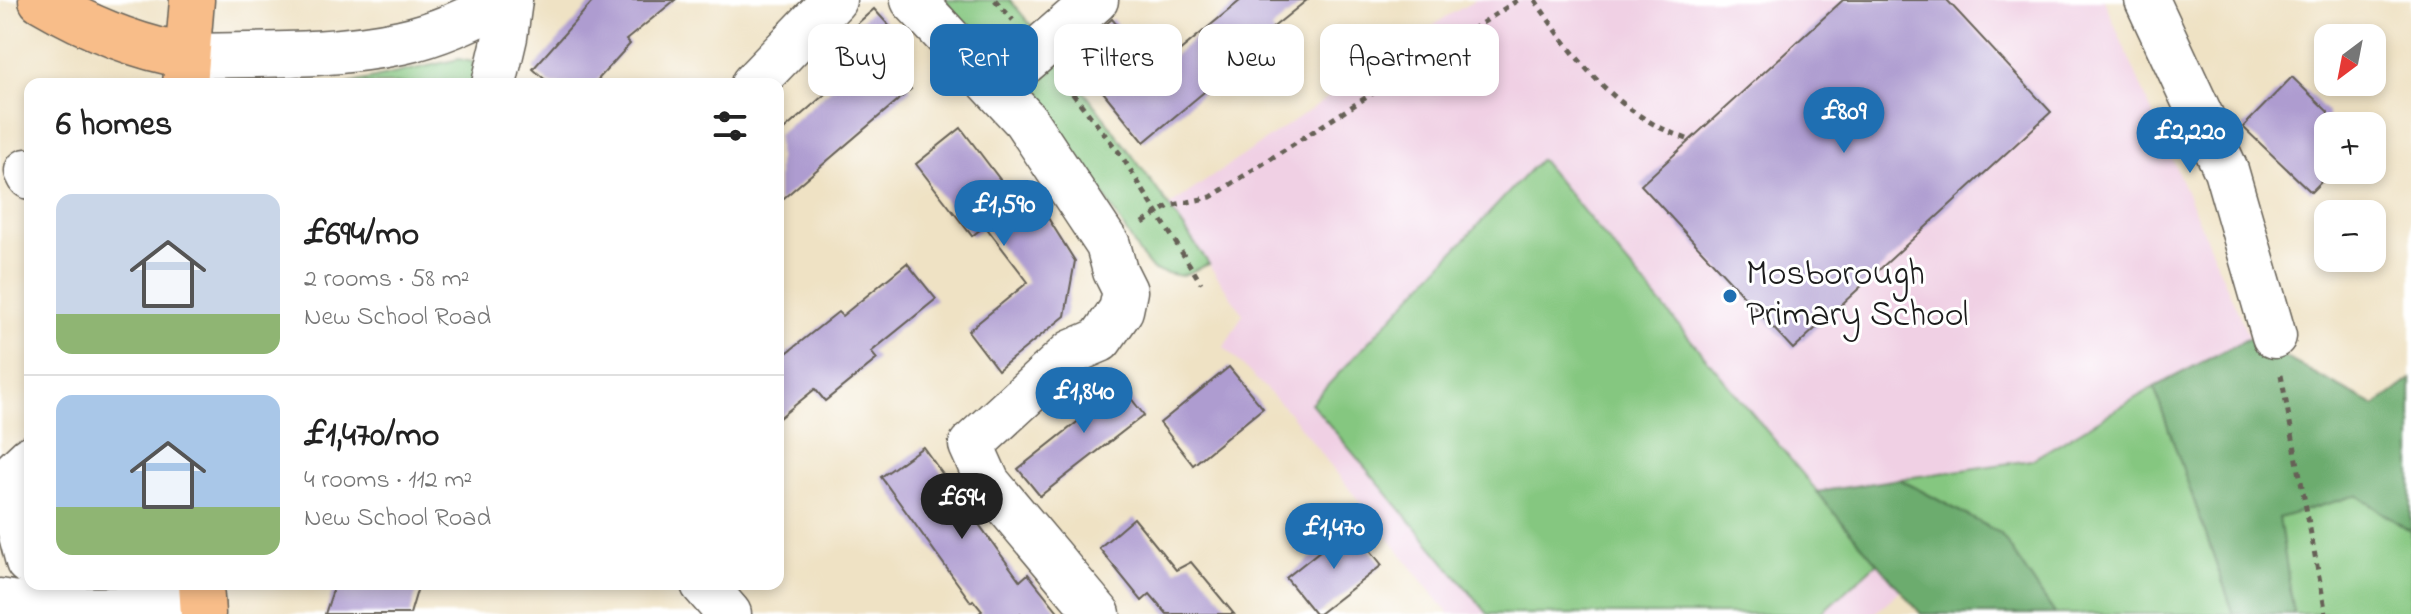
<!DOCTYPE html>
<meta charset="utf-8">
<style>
:root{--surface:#fff;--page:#f2f2f2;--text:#222;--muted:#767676;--line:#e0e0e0;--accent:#1f6fb2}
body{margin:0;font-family:"Indie Flower",sans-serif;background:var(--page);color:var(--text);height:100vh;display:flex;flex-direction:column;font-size:30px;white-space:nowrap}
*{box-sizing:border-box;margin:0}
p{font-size:26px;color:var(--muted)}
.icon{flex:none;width:44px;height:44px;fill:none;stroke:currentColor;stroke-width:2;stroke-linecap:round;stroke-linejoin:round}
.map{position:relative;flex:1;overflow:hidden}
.drawer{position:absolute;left:24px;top:78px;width:760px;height:512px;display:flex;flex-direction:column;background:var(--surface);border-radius:16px;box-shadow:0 4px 12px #0003}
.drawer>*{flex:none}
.top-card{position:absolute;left:808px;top:24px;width:760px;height:72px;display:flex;gap:16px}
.needle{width:52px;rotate:212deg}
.fabs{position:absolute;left:2314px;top:24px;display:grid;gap:16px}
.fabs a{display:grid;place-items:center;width:72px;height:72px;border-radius:16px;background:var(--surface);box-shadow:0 4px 12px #0003;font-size:40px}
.price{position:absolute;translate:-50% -68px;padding:0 18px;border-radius:28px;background:var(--accent);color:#fff;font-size:26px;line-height:52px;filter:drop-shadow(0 2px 4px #0008)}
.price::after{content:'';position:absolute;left:50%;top:48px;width:24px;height:18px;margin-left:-12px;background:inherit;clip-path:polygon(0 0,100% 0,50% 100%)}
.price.current{background:#222;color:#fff}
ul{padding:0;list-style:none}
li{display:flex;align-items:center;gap:24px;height:200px;padding:0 32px}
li+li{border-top:2px solid var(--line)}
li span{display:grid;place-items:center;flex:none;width:224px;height:160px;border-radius:16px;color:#555}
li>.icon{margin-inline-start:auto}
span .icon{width:96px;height:96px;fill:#fffc;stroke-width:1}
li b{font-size:34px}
h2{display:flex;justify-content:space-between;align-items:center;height:96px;padding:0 32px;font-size:34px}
.pill{padding:0 28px;border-radius:16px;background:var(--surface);box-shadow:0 4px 12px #0003;font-size:28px;line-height:72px}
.pill.current{background:var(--accent);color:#fff}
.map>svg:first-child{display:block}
.built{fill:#f0d0e4}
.green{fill:#85c780;stroke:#50724e;stroke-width:2}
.forest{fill:#6cac6e;stroke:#446445;stroke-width:2}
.building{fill:#ae9cd0}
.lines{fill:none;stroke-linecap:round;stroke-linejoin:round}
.minor-casing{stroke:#666157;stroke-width:47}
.major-casing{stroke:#666157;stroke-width:47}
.path{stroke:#666157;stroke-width:5;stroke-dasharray:6 6;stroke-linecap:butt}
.minor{stroke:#fff;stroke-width:44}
.major{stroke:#f8bd89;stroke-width:44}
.poi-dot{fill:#1f6fb2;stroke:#fff;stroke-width:3}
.labels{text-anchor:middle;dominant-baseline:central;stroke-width:6;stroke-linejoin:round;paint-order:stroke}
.poi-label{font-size:36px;fill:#1c1c1c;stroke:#fff;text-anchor:start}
</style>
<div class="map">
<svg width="2411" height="614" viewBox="0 0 2411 614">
<rect width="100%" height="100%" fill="#fff"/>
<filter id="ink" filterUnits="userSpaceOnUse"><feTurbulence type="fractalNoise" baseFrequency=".0125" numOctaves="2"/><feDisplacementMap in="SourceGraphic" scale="16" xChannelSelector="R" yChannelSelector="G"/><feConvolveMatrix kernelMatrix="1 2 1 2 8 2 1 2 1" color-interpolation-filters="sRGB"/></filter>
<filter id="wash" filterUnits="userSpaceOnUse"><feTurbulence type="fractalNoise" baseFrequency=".006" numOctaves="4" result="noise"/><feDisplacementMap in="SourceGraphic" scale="32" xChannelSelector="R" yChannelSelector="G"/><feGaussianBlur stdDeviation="1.8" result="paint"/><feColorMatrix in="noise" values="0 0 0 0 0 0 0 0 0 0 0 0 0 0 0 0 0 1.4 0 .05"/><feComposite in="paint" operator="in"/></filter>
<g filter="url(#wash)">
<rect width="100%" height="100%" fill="#efe2c4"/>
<!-- built -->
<polygon class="built" points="1476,0 2104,0 2249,338 2154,387 2031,460 1816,492 1900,591 1874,614 1449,614 1285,408 1224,347 1243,314 1169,206 1449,15"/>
<!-- green -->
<g class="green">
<path d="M944,0H1010C1081,84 1147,173 1209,264L1181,276L1153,270L1139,253L1092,175L1033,94L989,51Z"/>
<polygon points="459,59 473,62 475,77 472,84 348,84"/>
<polygon points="1540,159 1877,563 1820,614 1488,614 1311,403"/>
<polygon points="2154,387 2234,614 2055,614 2000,533 1899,479 2031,460"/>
<polygon points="2357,495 2411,532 2411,614 2294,614 2278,518"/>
</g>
<!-- forest -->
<g class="forest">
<polygon points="2249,338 2375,406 2411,379 2411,532 2357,495 2279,518 2294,614 2234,614 2154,387"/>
<polygon points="1899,479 2000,533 2055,614 1921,614 1816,492"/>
</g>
<g id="blocks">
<!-- building -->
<g class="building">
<polygon points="594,0 675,0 626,40 630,44 594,84 550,84 533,69"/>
<polygon points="1241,0 1307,0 1271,29 1275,33 1144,142 1072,54 1112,19 1155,71"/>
<polygon points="1843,0 1947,0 2051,112 1793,349 1641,185"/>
<polygon points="874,9 909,48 891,64 911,89 778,203 778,135 854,69 833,45"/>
<polygon points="2292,77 2328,112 2328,175 2311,192 2243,127"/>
<polygon points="961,128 1036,227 1048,218 1075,261 1065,316 998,370 968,331 1028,282 985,226 972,236 916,164"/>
<polygon points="907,263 936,299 871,352 877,359 825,401 815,389 778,419 778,360 838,312 842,316"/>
<polygon points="1229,367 1263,408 1193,465 1160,423"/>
<polygon points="1112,374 1144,415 1040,496 1018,469 1081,419 1071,406"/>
<polygon points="923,447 1020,581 1028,574 1060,614 978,614 982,611 973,600 971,602 881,477"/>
<polygon points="1134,518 1176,570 1191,562 1234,614 1167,614 1150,594 1142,601 1099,548"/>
<polygon points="1351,526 1382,565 1319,614 1315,614 1286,578"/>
<polygon points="335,584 419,584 410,614 325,614"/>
</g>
</g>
</g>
<g filter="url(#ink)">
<use href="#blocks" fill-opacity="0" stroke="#666157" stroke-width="2"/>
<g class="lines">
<defs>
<g id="minor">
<polyline points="913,0 1025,120 1108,245 1115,271 1125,291 1121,310 1100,340 1072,352 971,445 988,483 1098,614"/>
<polyline points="2147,0 2226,170 2274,336"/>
<path d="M187,56C258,54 331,57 401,42C439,34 473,17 508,0"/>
<polyline points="494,84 505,37 510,0"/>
<polyline points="753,84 834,0"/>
<polyline points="996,87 1096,0"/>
<polyline points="27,171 30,177"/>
<polyline points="28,562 9,489 14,473 30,458"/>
<polyline points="703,584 729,614"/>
<path d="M0,601C67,614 135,611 202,602"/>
</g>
<g id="major">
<path d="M41,0C87,27 134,47 187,56"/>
<polyline points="185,84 192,0"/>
<polyline points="201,584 203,614"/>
</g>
</defs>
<!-- minor casing -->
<use href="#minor" class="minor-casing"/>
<!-- major casing -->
<use href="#major" class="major-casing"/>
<!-- path -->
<g class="path">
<polyline points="995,0 1013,20"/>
<path d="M1535,0C1576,61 1618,116 1690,140"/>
<polyline points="1065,84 1121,155 1201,283"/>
<polyline points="1143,223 1169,206 1211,197 1518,0"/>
<polyline points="2281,375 2326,614"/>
</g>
<!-- minor -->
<use href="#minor" class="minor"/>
<!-- major -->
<use href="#major" class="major"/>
</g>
</g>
<!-- markers -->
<circle class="poi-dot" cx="1730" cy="296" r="8"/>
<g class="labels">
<!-- poi labels -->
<g class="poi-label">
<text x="1746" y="275">Mosborough<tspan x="1746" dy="41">Primary School</tspan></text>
</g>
</g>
</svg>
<div class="fabs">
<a><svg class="needle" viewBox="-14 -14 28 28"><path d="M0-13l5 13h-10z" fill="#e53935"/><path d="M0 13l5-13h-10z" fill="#767676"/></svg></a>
<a>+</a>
<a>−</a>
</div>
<b class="price" style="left:1844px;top:155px">£809</b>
<b class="price" style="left:2190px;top:175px">£2,220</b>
<b class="price" style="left:1004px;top:248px">£1,590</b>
<b class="price" style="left:1084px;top:435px">£1,840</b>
<b class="price current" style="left:962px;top:541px">£694</b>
<b class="price" style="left:1334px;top:571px">£1,470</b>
<div class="top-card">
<a class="pill">Buy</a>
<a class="pill current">Rent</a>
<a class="pill">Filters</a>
<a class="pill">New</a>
<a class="pill">Apartment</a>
</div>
<section class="drawer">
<h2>6 homes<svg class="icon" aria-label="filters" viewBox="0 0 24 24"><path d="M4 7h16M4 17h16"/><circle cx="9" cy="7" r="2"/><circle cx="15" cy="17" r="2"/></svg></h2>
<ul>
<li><span style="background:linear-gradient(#c9d6e8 75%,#8fb573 0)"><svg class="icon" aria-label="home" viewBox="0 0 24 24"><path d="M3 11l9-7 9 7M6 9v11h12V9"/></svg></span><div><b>£694/mo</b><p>2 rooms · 58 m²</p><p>New School Road</p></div></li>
<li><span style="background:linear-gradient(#a9c7e8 70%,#8fb573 0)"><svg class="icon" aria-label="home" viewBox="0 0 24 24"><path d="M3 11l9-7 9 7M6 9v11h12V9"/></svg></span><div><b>£1,470/mo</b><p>4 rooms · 112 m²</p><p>New School Road</p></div></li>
</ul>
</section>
</div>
